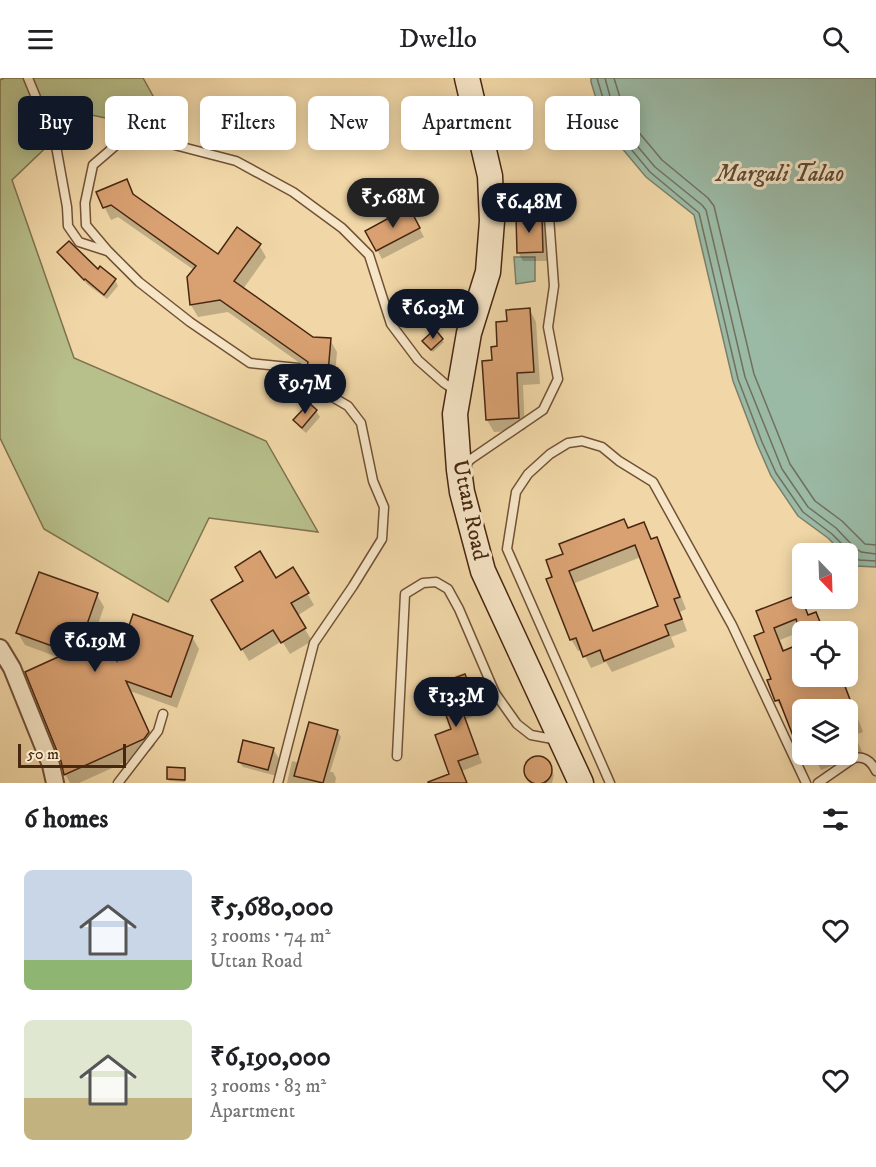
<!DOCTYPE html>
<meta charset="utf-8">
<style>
:root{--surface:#fff;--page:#f6f6f6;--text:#202124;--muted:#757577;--accent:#111827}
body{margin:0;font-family:"IM FELL DW Pica",serif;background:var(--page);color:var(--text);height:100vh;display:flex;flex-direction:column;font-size:22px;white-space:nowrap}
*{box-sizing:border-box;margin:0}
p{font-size:20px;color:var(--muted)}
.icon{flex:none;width:33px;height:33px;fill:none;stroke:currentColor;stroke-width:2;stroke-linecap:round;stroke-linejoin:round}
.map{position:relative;height:705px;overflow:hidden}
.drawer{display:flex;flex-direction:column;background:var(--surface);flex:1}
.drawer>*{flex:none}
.banner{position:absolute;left:18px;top:18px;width:840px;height:54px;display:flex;gap:12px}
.needle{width:39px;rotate:157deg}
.tools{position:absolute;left:792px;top:465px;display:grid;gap:12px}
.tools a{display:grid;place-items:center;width:66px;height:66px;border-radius:9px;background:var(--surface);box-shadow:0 3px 15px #0003;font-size:30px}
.scale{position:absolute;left:18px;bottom:15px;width:108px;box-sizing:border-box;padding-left:6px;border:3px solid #472612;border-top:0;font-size:16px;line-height:21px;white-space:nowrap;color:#472612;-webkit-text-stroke:4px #f6e5c6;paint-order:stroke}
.price{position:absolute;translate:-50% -51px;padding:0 14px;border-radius:21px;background:var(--accent);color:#fff;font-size:20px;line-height:39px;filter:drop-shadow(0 2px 3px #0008)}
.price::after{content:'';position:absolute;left:50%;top:36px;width:18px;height:14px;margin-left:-9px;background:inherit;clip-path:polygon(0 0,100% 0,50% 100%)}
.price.on{background:#222;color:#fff}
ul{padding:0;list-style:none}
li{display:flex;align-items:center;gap:18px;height:150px;padding:0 24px}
li span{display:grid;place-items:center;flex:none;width:168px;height:120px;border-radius:9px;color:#555}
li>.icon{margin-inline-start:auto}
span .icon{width:72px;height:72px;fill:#fffc;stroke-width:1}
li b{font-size:26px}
h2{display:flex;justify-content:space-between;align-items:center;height:72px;padding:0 24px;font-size:26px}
.tag{padding:0 21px;border-radius:9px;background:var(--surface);box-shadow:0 3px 15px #0003;font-size:21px;line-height:54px}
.tag.on{background:var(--accent);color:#fff}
header{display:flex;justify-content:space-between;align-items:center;height:78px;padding:0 24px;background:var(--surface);font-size:27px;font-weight:600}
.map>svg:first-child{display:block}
.green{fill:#b7bf8a;stroke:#7f724e;stroke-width:1.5}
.water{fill:#9bbaa6;stroke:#797f6b;stroke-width:1.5}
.shadow{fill:#0003;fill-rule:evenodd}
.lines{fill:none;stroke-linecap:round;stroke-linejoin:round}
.shore{stroke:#71705c;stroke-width:1.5}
.building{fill:#d9a172;stroke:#472612;stroke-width:1.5;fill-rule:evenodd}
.service-casing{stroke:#725237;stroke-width:11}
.minor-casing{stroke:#725237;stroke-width:20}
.secondary-casing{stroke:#472612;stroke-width:27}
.service{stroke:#f6e5c6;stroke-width:8}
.minor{stroke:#f6e5c6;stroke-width:16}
.secondary{stroke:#f6e5c6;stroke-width:24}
.labels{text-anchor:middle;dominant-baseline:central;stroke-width:6;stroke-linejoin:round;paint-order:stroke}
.street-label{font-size:22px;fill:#472612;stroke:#f6e5c6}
.water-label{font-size:24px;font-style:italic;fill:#5c4b37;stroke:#f6e5c6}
</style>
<header><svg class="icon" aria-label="menu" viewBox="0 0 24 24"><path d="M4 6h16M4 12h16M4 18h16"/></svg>Dwello<svg class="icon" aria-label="search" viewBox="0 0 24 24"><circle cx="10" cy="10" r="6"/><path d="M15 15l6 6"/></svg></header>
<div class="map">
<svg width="876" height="705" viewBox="0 0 876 705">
<rect width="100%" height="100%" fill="#f1d7a7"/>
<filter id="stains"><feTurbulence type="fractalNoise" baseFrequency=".00333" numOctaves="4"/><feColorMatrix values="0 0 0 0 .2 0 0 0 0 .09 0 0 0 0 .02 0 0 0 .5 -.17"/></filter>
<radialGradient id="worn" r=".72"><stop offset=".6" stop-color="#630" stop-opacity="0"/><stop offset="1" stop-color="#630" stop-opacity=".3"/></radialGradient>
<!-- green -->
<polygon class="green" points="4,0 143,0 173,54 82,35 12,102 74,280 266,363 318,454 209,440 168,524 44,451 0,360 0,2"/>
<!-- water -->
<g class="water">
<polygon points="591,0 876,0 876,489 856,488 848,480 848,476 843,475 828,460 798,438 771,398 757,366 733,303 694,137 646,99 605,50 591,4"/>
<polygon points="514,179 535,179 535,203 516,206"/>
</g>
<!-- shadow -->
<g class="shadow">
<polygon points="127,103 135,119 218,178 259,167 266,179 243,211 312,260 330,262 337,274 334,307 322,306 316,301 311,293 228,234 198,239 191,227 189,199 194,192 118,139 111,142 105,130 98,115"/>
<polygon points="409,131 424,159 382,181 367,153"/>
<polygon points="542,139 547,148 547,183 523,183 518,174"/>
<polygon points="59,175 115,202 118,208 107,221 88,207 62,180"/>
<polygon points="530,232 536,244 540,306 523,307 525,352 494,354 487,342 494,284 508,245"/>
<polygon points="442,262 444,264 433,274 426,266"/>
<polygon points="309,327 316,333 320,339 306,355 298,348 295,342"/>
<path d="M644,446L652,462L656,460L663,472L686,531L680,534L687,553L671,559L675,569L612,594L606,584L591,590L582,572L578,573L571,561L548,502L629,451ZM641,479L660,529L594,554L575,505Z"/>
<polygon points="293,491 314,527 297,538 312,563 290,576 282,563 249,583 213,523 276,502"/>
<polygon points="97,517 104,529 91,566 118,585 192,559 199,571 177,630 130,613 155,667 150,673 79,705 70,705 65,696 60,580 25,567 18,555"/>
<polygon points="800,518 810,539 816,536 825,554 802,554 802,555 802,553 780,562 785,574 802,567 802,598 842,598 863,654 855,657 863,676 821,692 813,676 848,676 848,632 802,632 802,675 797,665 785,634 784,634 777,623 766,555"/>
<polygon points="465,598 470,606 481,635 466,641 482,685 462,693 467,705 435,705 451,697 453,651"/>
<polygon points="337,653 341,659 330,694 333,694 336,700 335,705 287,705 292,683 299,685"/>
<polygon points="273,671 281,684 277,698 243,689 239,684"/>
<polygon points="535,680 543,681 549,687 554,697 552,705 532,705 530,702 526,695 526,687 528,684"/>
<polygon points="169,690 184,691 186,693 185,704 169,703 168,701"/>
</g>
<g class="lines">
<!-- shore -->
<g class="shore">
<polyline points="597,0 611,47 650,94 699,135 738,301 762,364 776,395 803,434 832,456 845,469 848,475 853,477 859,482 876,483"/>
<polyline points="605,0 617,44 655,89 702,127 706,132 745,299 782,391 808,429 836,450 854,469 861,474 876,476"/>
<polyline points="614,0 626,39 662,82 708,120 714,128 754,296 790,386 815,423 842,443 865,466 876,467"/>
</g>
</g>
<!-- building -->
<g class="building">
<polygon points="127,101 133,116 218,176 237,149 261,166 234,203 313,259 331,260 328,295 314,294 307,289 308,284 220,222 190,227 187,199 196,188 111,127 103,130 96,114"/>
<polygon points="409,129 420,150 376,173 365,153"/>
<polygon points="516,138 542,138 543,174 517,175"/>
<polygon points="69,163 98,191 100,188 116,201 104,217 85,201 84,202 57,174"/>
<polygon points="530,230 534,294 517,295 519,340 486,342 482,283 492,282 491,269 497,268 496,244 507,243 506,232"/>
<polygon points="435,251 443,261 431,272 422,263"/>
<polygon points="309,325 317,332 302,350 293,342"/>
<path d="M624,441L628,450L644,444L651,461L657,459L680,519L674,521L682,541L665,547L669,557L604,583L600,572L583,579L576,560L570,562L546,501L552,499L546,482L563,476L559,466ZM635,467L658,528L593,553L569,493Z"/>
<polygon points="260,473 276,500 293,489 309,515 291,525 306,550 281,565 273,552 241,572 211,522 243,503 235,489"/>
<polygon points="39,494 98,515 79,569 105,557 117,583 133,536 193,558 171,619 126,603 149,654 144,661 64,697 61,683 25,594 69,574 16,555"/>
<polygon points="800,516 808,537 816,534 824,554 800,554 796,541 774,550 783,573 802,565 802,598 841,598 854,632 831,632 829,627 817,632 802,632 802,681 779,622 775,623 767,602 771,601 754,558 764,554 756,533"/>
<polygon points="465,596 477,626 462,632 478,676 458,683 467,705 428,705 428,704 449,696 435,657 451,651 435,607"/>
<polygon points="309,644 338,652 323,705 294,698"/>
<polygon points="243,662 274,670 268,692 238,684"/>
<circle cx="538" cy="692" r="14"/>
<polygon points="167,689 185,690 185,702 167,701"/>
</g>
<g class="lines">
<defs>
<g id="service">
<polyline points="28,0 56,68 67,129 68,148 79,164 107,173"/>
<polyline points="463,388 471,381 543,332 558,301 548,249 554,208 548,125 492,120"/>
<polyline points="397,678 405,516 423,505 436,504 448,511 459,531 495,615 517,646 531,657 558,662"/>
<polyline points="118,705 158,653 163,636"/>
<polyline points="278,705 314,565 353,508 382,461 384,429 373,403 361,345 348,328 329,317 319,306 298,290 250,285 190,244 139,204 108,173 86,147 85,125 93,87 122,62 163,64 236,83 293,114 342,150 369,177 391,246 418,282 444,305 456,313"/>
<polyline points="610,705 507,471 516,414 528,396 550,376 568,365 582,363 602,369 619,383 653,404 732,547 806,705"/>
<path d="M818,705L854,680C865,678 871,683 876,693"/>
</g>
<polyline id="minor" points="0,570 12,590 51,687 55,705"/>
<polyline id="secondary" points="467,0 490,98 492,143 488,194 469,255 455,336 459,392 462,414 483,493 581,705"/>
</defs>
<!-- service casing -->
<use href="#service" class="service-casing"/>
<!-- minor casing -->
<use href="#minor" class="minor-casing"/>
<!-- secondary casing -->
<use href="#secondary" class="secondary-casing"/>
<!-- service -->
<use href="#service" class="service"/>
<!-- minor -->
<use href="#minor" class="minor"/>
<!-- secondary -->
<use href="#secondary" class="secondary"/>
</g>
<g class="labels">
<!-- street labels -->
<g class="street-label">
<text transform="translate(470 432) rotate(78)">Uttan Road</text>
</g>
<!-- water labels -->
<g class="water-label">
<text x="780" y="96">Margali Talao</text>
</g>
</g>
<rect width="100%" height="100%" filter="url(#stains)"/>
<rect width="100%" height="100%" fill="url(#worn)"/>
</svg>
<div class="tools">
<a><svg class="needle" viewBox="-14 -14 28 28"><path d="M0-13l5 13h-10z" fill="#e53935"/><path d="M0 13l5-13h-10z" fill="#757577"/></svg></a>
<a><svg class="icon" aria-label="locate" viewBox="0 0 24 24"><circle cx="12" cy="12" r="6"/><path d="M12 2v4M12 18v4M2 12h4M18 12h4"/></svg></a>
<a><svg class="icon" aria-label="layers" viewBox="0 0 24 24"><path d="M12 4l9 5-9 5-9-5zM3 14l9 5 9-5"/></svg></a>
</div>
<div class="scale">50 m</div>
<b class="price on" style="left:393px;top:151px">₹5.68M</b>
<b class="price" style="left:529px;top:156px">₹6.48M</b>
<b class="price" style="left:433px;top:262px">₹6.03M</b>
<b class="price" style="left:305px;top:337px">₹9.7M</b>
<b class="price" style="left:95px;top:595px">₹6.19M</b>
<b class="price" style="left:456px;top:650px">₹13.3M</b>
<div class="banner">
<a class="tag on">Buy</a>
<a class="tag">Rent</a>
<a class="tag">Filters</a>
<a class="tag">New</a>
<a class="tag">Apartment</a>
<a class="tag">House</a>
</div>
</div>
<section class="drawer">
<h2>6 homes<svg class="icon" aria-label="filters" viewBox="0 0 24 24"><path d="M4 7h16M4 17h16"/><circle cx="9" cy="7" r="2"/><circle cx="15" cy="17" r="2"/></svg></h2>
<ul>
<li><span style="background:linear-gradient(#c9d6e8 75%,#8fb573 0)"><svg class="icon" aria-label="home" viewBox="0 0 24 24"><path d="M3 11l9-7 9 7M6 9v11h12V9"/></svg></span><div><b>₹5,680,000</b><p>3 rooms · 74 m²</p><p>Uttan Road</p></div><svg class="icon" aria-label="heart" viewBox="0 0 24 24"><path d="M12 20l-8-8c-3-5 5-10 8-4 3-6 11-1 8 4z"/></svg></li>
<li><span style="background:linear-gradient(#dfe7d0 65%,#c2b280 0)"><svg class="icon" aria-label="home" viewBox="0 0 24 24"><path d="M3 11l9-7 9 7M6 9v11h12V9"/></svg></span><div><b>₹6,190,000</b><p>3 rooms · 83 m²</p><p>Apartment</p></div><svg class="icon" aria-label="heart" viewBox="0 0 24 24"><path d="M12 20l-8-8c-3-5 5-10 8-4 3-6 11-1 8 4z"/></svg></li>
</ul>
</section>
